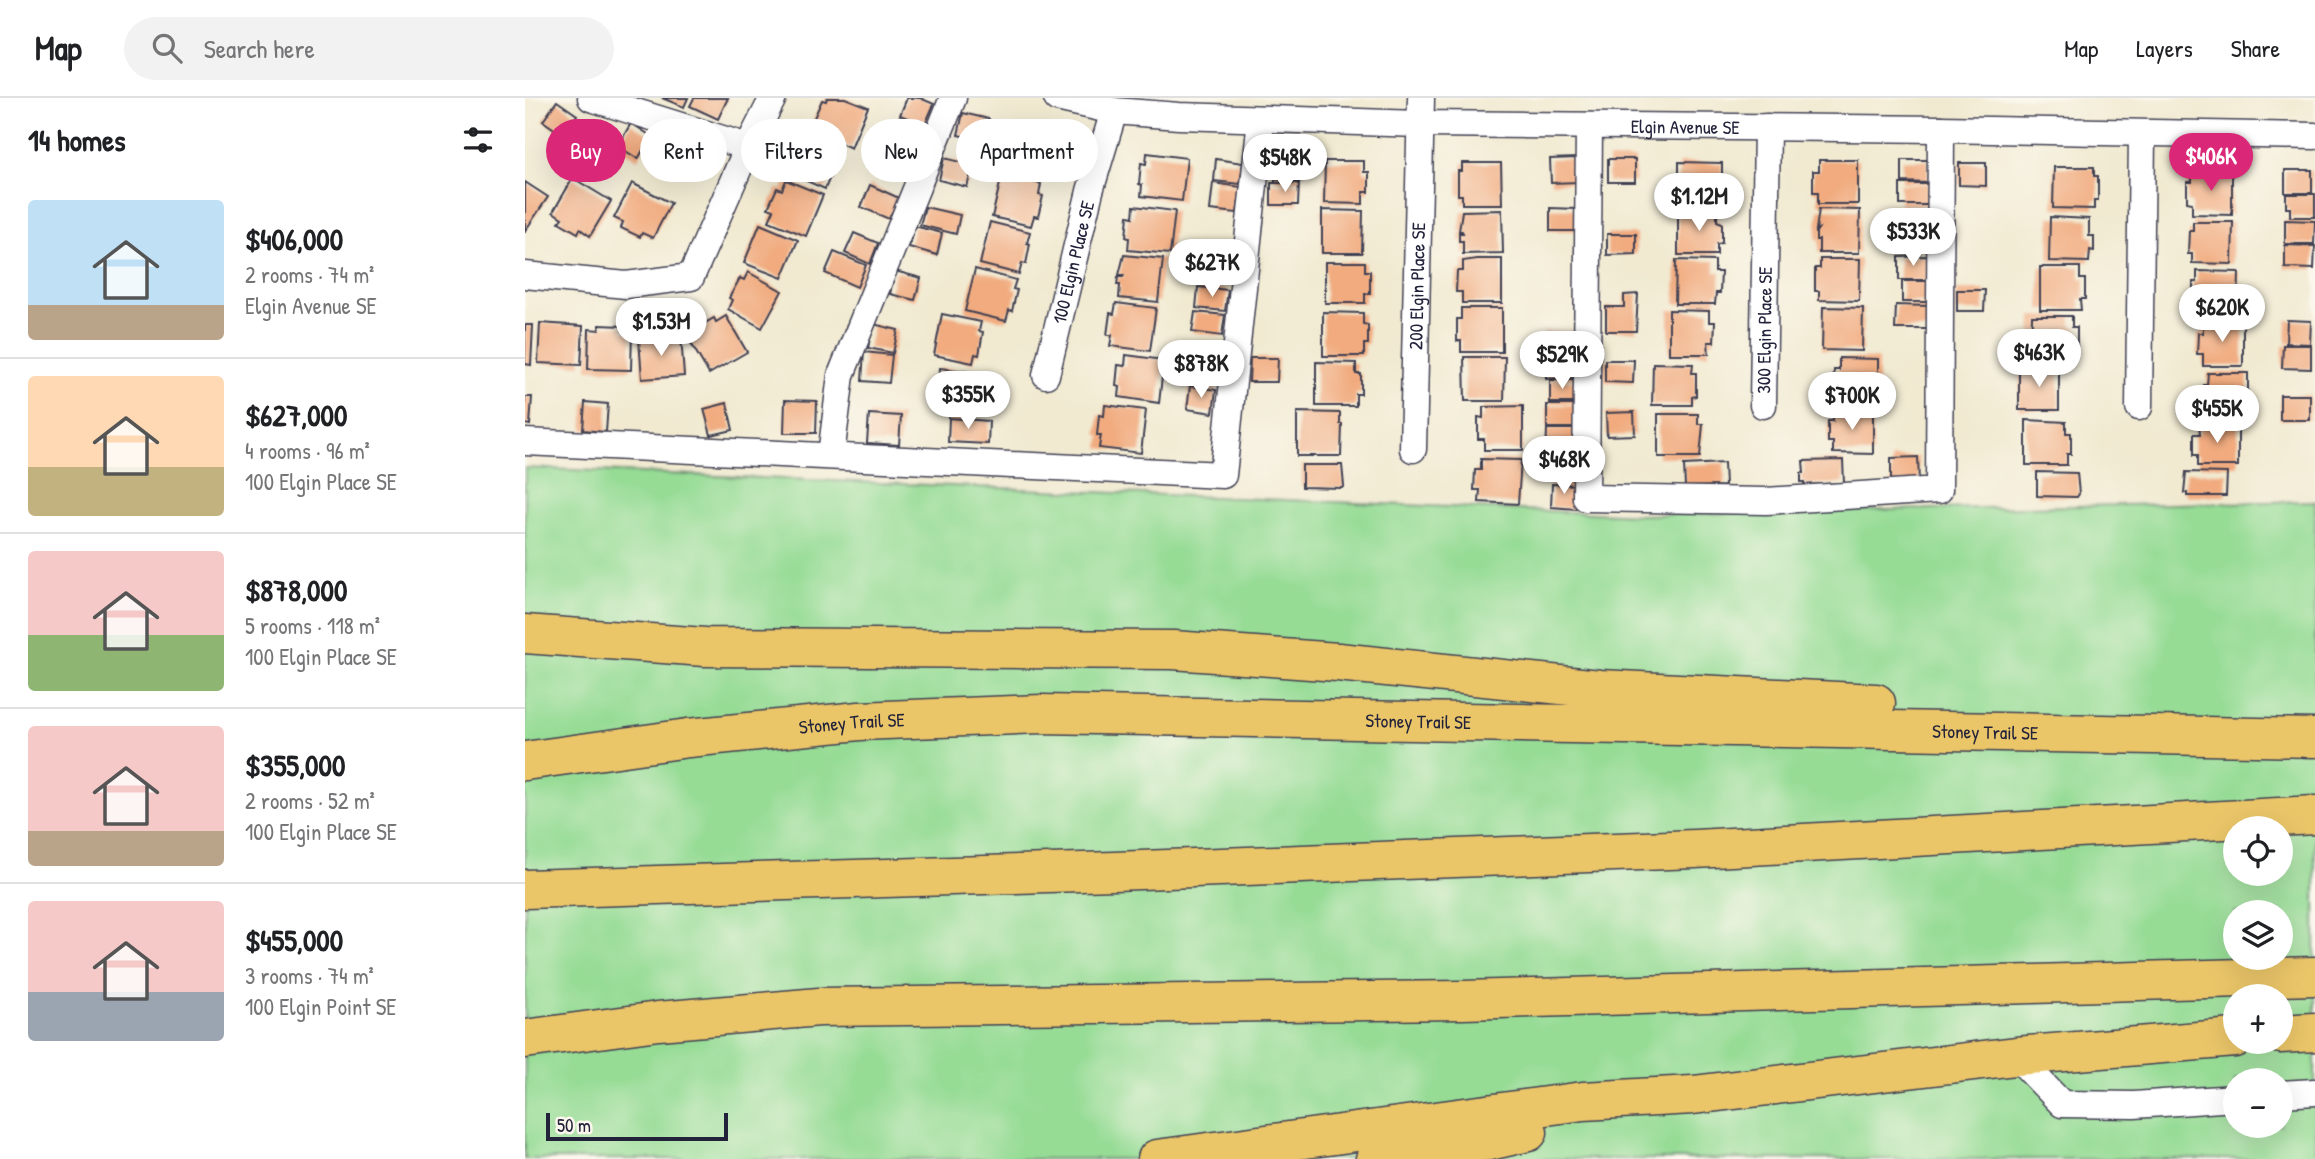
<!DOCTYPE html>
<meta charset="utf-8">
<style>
:root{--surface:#fff;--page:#f2f2f2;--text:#202124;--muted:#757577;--line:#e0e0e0;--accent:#db2777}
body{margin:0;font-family:"Patrick Hand",sans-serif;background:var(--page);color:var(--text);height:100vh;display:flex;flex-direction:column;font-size:26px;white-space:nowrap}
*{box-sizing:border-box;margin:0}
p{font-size:23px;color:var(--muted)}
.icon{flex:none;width:38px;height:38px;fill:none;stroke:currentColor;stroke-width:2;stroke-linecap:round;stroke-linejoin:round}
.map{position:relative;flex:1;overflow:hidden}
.drawer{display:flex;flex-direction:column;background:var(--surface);width:525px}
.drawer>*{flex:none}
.banner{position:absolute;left:21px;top:21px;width:665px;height:63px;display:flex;gap:14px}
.controls{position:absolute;left:1698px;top:718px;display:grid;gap:14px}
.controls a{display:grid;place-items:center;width:70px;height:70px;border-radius:50%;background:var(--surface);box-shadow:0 7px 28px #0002;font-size:35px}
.scale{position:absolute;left:21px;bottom:18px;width:182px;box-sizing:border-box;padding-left:7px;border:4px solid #22223b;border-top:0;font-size:19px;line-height:24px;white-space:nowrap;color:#22223b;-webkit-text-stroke:5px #fbf7ec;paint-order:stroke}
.price{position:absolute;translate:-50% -60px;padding:0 16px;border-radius:24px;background:#fff;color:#222;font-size:23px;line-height:46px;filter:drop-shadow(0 2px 4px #0008)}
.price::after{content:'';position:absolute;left:50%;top:42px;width:21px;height:16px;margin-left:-10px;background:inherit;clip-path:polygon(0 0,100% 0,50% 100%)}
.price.on{background:var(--accent);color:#fff}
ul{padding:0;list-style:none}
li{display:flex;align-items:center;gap:21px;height:175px;padding:0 28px}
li+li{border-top:2px solid var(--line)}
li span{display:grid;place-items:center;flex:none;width:196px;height:140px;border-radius:7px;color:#555}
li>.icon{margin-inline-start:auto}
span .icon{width:84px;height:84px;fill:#fffc;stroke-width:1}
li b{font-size:30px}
h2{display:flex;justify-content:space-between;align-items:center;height:84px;padding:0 28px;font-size:30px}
.chip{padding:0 24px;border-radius:32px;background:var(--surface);box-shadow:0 7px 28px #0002;font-size:24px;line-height:63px}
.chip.on{background:var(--accent);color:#fff}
header{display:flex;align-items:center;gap:42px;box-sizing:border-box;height:98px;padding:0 35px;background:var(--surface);border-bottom:2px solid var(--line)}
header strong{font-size:33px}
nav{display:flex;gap:38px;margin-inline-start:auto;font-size:24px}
.search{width:490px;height:63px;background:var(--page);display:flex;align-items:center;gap:18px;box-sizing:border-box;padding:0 24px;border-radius:38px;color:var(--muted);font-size:26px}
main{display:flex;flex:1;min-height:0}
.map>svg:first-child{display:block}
.grass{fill:#96dc95;stroke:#5c7f68;stroke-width:2;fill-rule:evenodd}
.building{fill:#f1ab7f}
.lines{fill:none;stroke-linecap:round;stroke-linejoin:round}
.minor-casing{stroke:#414052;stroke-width:29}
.highway-casing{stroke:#414052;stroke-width:41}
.minor{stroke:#fff;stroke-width:26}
.highway{stroke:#ebc669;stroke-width:38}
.labels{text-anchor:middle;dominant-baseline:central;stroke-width:6;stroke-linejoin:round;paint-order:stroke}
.street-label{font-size:19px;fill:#22223b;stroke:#fbf7ec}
</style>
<header>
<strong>Map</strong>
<div class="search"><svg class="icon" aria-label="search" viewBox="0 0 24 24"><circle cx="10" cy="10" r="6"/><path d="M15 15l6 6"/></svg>Search here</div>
<nav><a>Map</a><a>Layers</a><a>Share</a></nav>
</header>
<main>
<section class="drawer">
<h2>14 homes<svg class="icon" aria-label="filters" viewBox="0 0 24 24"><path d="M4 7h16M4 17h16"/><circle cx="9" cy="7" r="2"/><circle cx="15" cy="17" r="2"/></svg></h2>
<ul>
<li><span style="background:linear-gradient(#bfe0f5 75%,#b9a48a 0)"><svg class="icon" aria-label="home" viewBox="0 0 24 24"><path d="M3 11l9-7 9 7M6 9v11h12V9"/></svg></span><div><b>$406,000</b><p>2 rooms · 74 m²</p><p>Elgin Avenue SE</p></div></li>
<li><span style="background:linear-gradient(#ffd9b3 65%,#c2b280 0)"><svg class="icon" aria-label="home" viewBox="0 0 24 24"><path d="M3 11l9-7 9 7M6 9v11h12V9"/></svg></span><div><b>$627,000</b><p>4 rooms · 96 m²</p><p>100 Elgin Place SE</p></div></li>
<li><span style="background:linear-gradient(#f6c9c9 60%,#8fb573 0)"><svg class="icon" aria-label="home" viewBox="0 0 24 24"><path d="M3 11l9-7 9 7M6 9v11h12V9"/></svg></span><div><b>$878,000</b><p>5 rooms · 118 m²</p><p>100 Elgin Place SE</p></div></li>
<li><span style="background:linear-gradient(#f6c9c9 75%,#b9a48a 0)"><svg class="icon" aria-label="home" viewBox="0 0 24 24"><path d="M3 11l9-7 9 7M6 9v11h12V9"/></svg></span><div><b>$355,000</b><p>2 rooms · 52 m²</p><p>100 Elgin Place SE</p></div></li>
<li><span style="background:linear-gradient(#f6c9c9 65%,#9aa5b1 0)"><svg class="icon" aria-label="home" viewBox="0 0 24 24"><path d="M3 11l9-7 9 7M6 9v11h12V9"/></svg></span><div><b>$455,000</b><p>3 rooms · 74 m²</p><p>100 Elgin Point SE</p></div></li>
</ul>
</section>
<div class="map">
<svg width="1790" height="1061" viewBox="0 0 1790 1061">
<rect width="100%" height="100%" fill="#fbf7ec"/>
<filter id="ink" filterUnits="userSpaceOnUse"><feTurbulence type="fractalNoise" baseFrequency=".0143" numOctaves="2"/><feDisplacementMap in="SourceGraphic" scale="14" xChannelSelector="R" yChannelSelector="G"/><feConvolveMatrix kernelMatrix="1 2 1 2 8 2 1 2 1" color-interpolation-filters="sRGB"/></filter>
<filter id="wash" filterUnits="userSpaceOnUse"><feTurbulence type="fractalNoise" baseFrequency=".00686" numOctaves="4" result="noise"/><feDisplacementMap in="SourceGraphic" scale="28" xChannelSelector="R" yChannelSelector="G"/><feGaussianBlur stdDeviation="1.57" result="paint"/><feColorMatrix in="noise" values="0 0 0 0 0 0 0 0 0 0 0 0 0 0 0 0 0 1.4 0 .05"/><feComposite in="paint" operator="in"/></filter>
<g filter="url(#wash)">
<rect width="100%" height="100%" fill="#f1ead1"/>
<!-- grass -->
<path class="grass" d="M0,370L1115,417L1790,403V1061H0ZM1710,730H1755V775H1710ZM1710,814H1755V859H1710ZM1710,898H1755V943H1710ZM1710,982H1755V1027H1710Z"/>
<g id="blocks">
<!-- building -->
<g class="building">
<polygon points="137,0 163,0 159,9"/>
<polygon points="169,0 203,0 193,21 165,8"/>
<polygon points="302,0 320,0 343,9 326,50 288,33 292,24 288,22 297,2 301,3"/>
<polygon points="382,0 395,0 409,6 400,27 375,17"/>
<polygon points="32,3 52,17 38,37 18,23"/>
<polygon points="438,15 464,21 459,43 433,37"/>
<polygon points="106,25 126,38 113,61 93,48"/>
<polygon points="489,29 527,39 525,49 530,51 525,71 520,70 517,81 478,71"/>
<polygon points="279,37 316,53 300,91 263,75 267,67 263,66 272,44 276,46"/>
<polygon points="156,40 176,51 164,74 144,64"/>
<polygon points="622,55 662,60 657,103 616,98 617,87 614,86 616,65 621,66"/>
<polygon points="750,59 776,60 776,83 750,82"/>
<polygon points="419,60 448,67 442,89 414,82"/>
<polygon points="1052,60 1053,84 1026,85 1025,61"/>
<polygon points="691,61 718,65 715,86 689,83"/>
<rect x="1083" y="61" width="27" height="23"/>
<polygon points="1294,62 1333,62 1333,106 1293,106 1293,94 1288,94 1288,73 1294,73"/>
<polygon points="1377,62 1403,62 1403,85 1377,84"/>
<polygon points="800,63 839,63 839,74 844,74 844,94 838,94 838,106 799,105"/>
<polygon points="1154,64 1197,65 1197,109 1154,109"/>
<polygon points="937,65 976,65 977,106 937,106 937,97 933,97 933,73 937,73"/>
<polygon points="1434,65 1461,65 1461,88 1434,87"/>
<polygon points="1529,69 1569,69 1569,78 1573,78 1573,102 1569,102 1569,111 1528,110"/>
<rect x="1760" y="72" width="27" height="23"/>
<polygon points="1667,73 1707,73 1707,117 1667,116 1667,105 1662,104 1662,84 1667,84"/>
<polygon points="477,77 516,86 514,97 518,98 513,119 509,118 506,128 467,119"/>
<polygon points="48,80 86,103 65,138 55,131 53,135 34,124 37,120 28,114"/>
<polygon points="261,82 298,97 281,138 244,123 249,112 243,110 252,90 257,92"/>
<polygon points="0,84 23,99 0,133"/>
<polygon points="107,85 146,105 128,140 117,135 115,139 96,130 98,124 89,120"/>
<polygon points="688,85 716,89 712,115 685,112"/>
<polygon points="746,85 774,85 773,107 746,107"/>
<rect x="1375" y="86" width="29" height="21"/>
<polygon points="345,87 374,100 364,121 336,109"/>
<polygon points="1761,96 1790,96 1790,119 1765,119 1765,110 1761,110"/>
<polygon points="609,108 650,113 645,156 603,152 604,140 601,139 603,118 608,119"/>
<polygon points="400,109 435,117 431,136 395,127"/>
<polygon points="1025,110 1052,111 1052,133 1025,133"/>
<polygon points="1294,111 1335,112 1334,155 1294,155 1294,142 1291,142 1291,134 1293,131 1291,132"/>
<polygon points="797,112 838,113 837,155 797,155"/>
<polygon points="977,112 978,155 938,156 938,143 934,143 934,135 938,135 937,133 934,133 937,113"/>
<polygon points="1153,113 1192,114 1192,123 1197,125 1197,145 1192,146 1192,157 1153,157"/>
<polygon points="1525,119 1564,121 1564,138 1569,138 1569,153 1565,152 1564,164 1524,163"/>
<polygon points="1760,122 1790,123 1789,146 1760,146"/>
<polygon points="465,124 505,134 502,145 505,146 501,166 497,165 494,176 455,166"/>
<polygon points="1668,124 1708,124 1707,166 1667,165 1667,156 1663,156 1664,133 1668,133"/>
<polygon points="235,126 273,142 257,180 219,165"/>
<polygon points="389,128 417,135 412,157 384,149"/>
<polygon points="329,135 353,145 345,166 320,155"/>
<polygon points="1082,136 1111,136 1111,156 1082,157"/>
<polygon points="1760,147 1790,148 1789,171 1760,170"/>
<polygon points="309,154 341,167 332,189 300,175"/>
<polygon points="599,157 638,161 633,204 594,200 595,187 592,187 593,179 598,179 599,177 594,177"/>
<polygon points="1402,158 1402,182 1374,182 1374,159"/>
<polygon points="952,161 977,161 977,205 937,205 937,194 931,194 932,173 938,173 938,163"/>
<polygon points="1295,161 1335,161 1334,203 1294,202 1294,193 1290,193 1290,170 1295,170"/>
<polygon points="1151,162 1190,163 1190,174 1196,174 1195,195 1191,195 1190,206 1150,206"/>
<polygon points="800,164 840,164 840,173 845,173 845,196 840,196 840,205 800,205"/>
<polygon points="1515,169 1555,169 1555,181 1560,181 1560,201 1555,201 1556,212 1515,212"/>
<polygon points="450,171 491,182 488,191 492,192 487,213 484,212 481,223 440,213"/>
<polygon points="370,173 396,180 390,202 365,196"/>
<polygon points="1672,173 1714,174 1713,218 1672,217 1672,206 1668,206 1668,184 1672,184"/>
<polygon points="223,174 257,193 237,230 203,211 207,202 204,200 215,180 219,182"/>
<polygon points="1377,183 1403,183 1402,204 1377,204"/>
<polygon points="673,189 703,192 700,213 671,210"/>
<polygon points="1432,192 1460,192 1459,213 1432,213"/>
<polygon points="1113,196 1111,233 1081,233 1081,209 1099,209 1099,197"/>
<polygon points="591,205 631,210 625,253 585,248 587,237 582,237 585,215 589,216"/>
<polygon points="1371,207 1404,208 1404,231 1370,231"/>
<polygon points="1298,209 1338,210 1337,253 1297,252"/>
<polygon points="936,210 977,210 977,254 936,254 936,243 932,243 932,221 936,221"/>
<polygon points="1144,212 1184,213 1184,224 1190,224 1189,244 1183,244 1184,256 1144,256"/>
<polygon points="670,214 700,217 697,238 667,234"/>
<polygon points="798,214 838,215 838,226 843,227 843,246 839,246 839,258 798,258"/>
<polygon points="417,216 456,224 454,233 458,234 454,257 450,256 448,265 409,257"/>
<polygon points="201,218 222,254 184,276 163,240 173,234 170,231 189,220 191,224"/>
<polygon points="1507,218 1547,218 1547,229 1552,229 1552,251 1546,251 1546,261 1506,261"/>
<polygon points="1762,222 1786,223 1785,246 1761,245"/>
<polygon points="1678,224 1718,224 1718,268 1678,268 1678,256 1672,256 1673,235 1678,235"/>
<polygon points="15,225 58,228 56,267 13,265"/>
<polygon points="348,226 373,232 368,255 343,250"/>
<polygon points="0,227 8,227 6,267 0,266"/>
<polygon points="74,227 98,228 98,233 107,233 106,272 63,271 64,231 74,232"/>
<polygon points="1019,233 1051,233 1051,256 1019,255"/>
<polygon points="156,238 159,278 117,281 114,241"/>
<polygon points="1758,247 1786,247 1786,271 1757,270"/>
<polygon points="339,254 367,257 364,285 337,283"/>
<polygon points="601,257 639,262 634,305 594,299 595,289 591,288 593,267 600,268"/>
<polygon points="1021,258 1050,258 1050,280 1021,281"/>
<polygon points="939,259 980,259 979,303 940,303"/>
<polygon points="725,260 753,260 752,284 724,284"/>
<polygon points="1314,260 1353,261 1353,304 1312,304 1313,292 1308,292 1309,272 1314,272"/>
<polygon points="1080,262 1109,262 1108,285 1080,284"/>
<polygon points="791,264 831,265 831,276 836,276 836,296 831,296 831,308 791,308"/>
<polygon points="1128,265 1168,266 1167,275 1171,275 1171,298 1167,299 1167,307 1127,307"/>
<polygon points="415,270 455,275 450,316 411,312"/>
<rect x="1494" y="270" width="40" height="42"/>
<polygon points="1683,275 1723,275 1723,318 1682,318 1683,305 1679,305 1679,297 1682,297 1679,295 1679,287 1682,287"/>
<rect x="1025" y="282" width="25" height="23"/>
<polygon points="665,288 691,292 688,315 662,311"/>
<rect x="1755" y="297" width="30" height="25"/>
<polygon points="0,299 7,299 5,327 0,326"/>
<polygon points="260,302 292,303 291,335 259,335"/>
<polygon points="60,304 83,306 81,334 58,332"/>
<polygon points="202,305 208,332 186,337 179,311"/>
<polygon points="580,307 621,312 616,355 574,350 576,337 572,337 574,317 579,318"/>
<rect x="1022" y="307" width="28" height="23"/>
<polygon points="998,308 998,352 959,352 959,341 953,341 953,319 958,320 958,309"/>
<polygon points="1308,312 1348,312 1348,356 1308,355 1308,344 1303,344 1303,323 1308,323"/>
<polygon points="772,314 815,315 815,326 817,326 816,358 772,358"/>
<polygon points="1109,314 1110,337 1082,338 1081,315"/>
<polygon points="344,316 376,318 374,347 342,345"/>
<polygon points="1133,316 1173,316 1173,326 1178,326 1175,359 1133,359"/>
<polygon points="424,320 464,323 463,346 423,344"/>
<polygon points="1501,322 1541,324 1541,335 1546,335 1546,356 1542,356 1542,367 1501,367"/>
<polygon points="1674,325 1713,325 1713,368 1673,368 1673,357 1669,357 1669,336 1675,336"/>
<polygon points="1022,331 1050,331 1049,357 1021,357"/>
<polygon points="1393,359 1394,385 1366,386 1366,360"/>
<polygon points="956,361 996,362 993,406 954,404 955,392 949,392 950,372 956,372"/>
<polygon points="1318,362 1319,385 1279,387 1279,384 1276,384 1276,375 1279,375 1278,363"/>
<polygon points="1199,365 1200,388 1160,389 1159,367"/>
<polygon points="777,367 817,367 819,388 817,390 777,389"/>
<polygon points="1512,374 1552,375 1554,396 1552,399 1512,398"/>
<polygon points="1661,374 1702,375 1701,398 1662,398 1662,395 1659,395"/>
<polygon points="1027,386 1053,387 1051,411 1026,409"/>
</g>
</g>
</g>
<g filter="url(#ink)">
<use href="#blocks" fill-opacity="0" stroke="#414052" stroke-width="2"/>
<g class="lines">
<defs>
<g id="minor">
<polyline points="66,0 223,49"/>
<path id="s1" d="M532,0L589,13L654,18L894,26L1416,31L1790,38"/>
<polyline points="1064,28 1061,400 1241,403 1414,392 1416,31"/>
<polyline points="0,177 101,187 166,179 223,49 248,0"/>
<path id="s2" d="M521,277L565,93L589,13"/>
<path id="s3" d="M1238,307L1242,29"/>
<polyline points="1614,309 1617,36"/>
<polyline points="0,344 698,377 736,21"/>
<path id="s4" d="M888,351L896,0"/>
<polyline points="306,357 316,277 428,0"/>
<polyline points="1491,958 1537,1006 1609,1007 1710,1000"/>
<polyline points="1755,996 1790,994"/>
</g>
<g id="highway">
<polyline points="0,536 180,549 648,552 813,564 1075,591 1351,605"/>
<path id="s5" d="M0,663L163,640L334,623L517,616L1790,640"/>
<polyline points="0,791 589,773 1170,751 1790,717"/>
<polyline points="1755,936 1790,934"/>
<polyline points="0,941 133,923 294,909 938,902 1790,878"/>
<polyline points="632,1061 1058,1003 1168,997 1491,958 1710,940"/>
<polyline points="850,1061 964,1043 1003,1034"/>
</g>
</defs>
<!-- minor casing -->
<use href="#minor" class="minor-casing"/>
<!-- highway casing -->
<use href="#highway" class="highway-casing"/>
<!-- minor -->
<use href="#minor" class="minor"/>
<!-- highway -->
<use href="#highway" class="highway"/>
</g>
</g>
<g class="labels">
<!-- street labels -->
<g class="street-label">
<text stroke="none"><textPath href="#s1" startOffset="630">Elgin Avenue SE</textPath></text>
<text stroke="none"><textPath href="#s2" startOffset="116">100 Elgin Place SE</textPath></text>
<text stroke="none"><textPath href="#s4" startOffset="163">200 Elgin Place SE</textPath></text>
<text stroke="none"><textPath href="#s3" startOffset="75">300 Elgin Place SE</textPath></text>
<text stroke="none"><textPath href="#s5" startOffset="896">Stoney Trail SE</textPath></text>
<text stroke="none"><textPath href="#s5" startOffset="329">Stoney Trail SE</textPath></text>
<text stroke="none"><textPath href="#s5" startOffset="1463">Stoney Trail SE</textPath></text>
</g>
</g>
</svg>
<div class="controls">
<a><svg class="icon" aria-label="locate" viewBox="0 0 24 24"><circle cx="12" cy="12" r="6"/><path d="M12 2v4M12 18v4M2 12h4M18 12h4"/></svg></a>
<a><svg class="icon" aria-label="layers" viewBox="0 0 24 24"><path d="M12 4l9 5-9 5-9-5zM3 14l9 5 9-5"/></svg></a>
<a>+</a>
<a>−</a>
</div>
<div class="scale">50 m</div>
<b class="price on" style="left:1686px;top:95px">$406K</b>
<b class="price" style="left:760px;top:96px">$548K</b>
<b class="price" style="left:1174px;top:135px">$1.12M</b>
<b class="price" style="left:1388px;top:170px">$533K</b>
<b class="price" style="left:687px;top:201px">$627K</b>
<b class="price" style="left:1697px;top:246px">$620K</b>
<b class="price" style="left:136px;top:260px">$1.53M</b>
<b class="price" style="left:1514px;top:291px">$463K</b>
<b class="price" style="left:1037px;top:293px">$529K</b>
<b class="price" style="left:676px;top:302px">$878K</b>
<b class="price" style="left:443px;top:333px">$355K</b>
<b class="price" style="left:1327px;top:334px">$700K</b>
<b class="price" style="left:1692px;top:347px">$455K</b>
<b class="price" style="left:1039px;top:398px">$468K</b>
<div class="banner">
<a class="chip on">Buy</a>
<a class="chip">Rent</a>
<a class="chip">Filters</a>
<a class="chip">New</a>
<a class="chip">Apartment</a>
</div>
</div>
</main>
